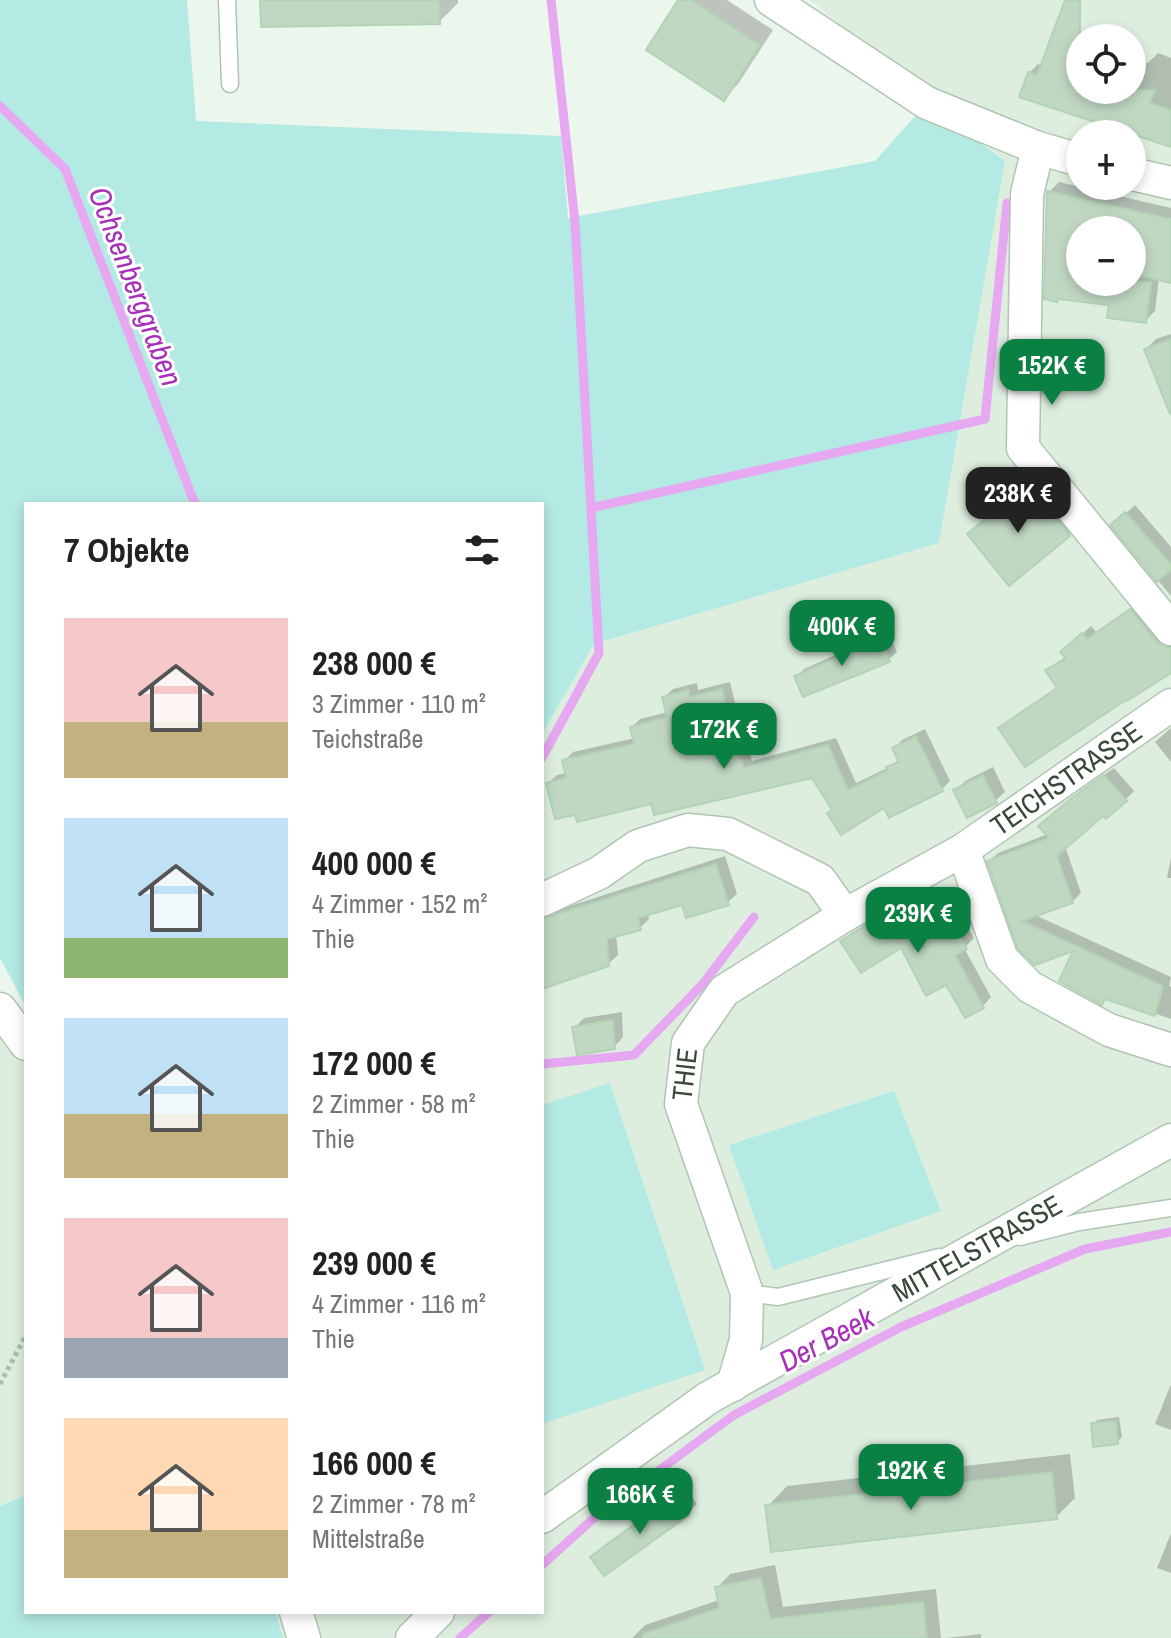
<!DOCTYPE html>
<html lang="de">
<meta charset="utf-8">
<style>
:root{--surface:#fff;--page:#f6f6f6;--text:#222;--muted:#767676;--accent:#0b8043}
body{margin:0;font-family:"Archivo Narrow",sans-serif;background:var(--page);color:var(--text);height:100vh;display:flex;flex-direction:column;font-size:30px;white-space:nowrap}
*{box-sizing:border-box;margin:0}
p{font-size:26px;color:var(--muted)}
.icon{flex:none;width:44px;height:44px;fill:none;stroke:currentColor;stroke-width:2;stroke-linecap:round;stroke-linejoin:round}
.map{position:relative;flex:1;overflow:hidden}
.panel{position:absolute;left:24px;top:502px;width:520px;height:1112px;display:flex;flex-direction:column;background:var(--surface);border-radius:0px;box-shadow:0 4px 12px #0003}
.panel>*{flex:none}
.buttons{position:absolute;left:1066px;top:24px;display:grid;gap:16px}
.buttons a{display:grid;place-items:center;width:80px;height:80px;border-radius:50%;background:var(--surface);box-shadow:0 4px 12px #0003;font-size:40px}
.price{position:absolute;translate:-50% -68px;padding:0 18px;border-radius:16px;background:var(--accent);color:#fff;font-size:26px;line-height:52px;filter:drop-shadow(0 2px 4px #0008)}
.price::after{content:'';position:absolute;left:50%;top:48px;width:24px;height:18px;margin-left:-12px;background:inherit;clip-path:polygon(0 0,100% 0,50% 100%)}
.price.on{background:#222;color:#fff}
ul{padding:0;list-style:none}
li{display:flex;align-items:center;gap:24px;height:200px;padding:0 40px}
li span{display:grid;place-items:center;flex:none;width:224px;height:160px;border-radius:0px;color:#555}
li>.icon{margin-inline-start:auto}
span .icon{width:96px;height:96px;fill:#fffc;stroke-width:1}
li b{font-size:34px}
h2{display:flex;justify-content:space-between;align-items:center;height:96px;padding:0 40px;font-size:34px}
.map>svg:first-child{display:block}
.residential{fill:#ddeedf;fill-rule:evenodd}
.green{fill:#b4eae4}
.shadow{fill:#0003;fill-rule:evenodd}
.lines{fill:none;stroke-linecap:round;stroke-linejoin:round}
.stream{stroke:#e7a8f2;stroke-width:9}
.building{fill:#c0d8c2;stroke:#b3d3b5;stroke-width:2}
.lane-casing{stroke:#b0c5b3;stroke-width:19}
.street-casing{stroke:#b0c5b3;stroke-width:35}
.path{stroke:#9ec4a2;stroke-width:5;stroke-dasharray:4 4;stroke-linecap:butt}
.lane{stroke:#fff;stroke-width:16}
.street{stroke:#fff;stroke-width:32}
.labels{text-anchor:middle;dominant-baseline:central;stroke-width:6;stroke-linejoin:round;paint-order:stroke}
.street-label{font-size:28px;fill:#394a3a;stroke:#fff}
.water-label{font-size:30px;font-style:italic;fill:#a72fb9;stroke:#fff}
</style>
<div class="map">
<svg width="1171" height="1638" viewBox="0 0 1171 1638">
<rect width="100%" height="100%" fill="#ebf6ed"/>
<!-- residential -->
<path class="residential" d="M810,0H1171V1638H0V1027L26,1019V1612H542V734L594,644L939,543L1005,161ZM1080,38H1132V90H1080ZM1080,134H1132V186H1080ZM1080,230H1132V282H1080Z"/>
<!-- green -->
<g class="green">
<polygon points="0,0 187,0 196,121 561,136 568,218 875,161 927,103 1005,161 939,543 594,644 542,734 542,504 26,504 26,1007 0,958"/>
<polygon points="610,1083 705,1370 542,1424 542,1105"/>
<polygon points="894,1091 941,1211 773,1270 729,1145"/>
<polygon points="26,1495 26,1612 275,1612 283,1638 0,1638 0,1506"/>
</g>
<!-- shadow -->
<g class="shadow">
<polygon points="262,0 458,0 458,3 439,22"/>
<polygon points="681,0 727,0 773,30 738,84 724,98"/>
<polygon points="1080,41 1080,90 1132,90 1132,58 1148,63 1158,53 1171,58 1171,144 1029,73 1038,64 1043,66"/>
<path d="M1059,182L1171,208V281L1159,278L1155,311L1145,321L1111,304L1060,297L1049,192ZM1080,230H1132V282H1080Z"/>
<polygon points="1171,334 1171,376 1146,349 1156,339"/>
<polygon points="1043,471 1083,520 1069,534 1009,583 969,534 984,520"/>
<polygon points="1135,505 1171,547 1171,596 1113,525"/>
<polygon points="1139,602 1171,638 1171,671 1001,728 1009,720 1059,686 1048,671 1056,663 1067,656 1071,644 1091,626 1097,633"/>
<polygon points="888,632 897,652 888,660 796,677 804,669"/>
<polygon points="730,682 747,752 749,751 752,761 836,738 856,783 891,766 899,759 894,749 902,740 925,729 950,781 942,789 885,805 834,809 813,776 576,812 548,783 557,775 567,773 564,761 573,752 635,738 632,727 640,719 668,712 664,697 673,689 697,683 698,690"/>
<polygon points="1171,728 1171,762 1155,742"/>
<polygon points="993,767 1005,792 995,801 956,791 965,781"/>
<polygon points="1114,768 1134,791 1125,800 1103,814 1065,846 1081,893 1072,902 1035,915 1171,977 1169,986 1171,987 1171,1019 1107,997 1102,1002 1077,948 1035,963 989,861 998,853 1048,834 1050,818 1084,788"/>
<polygon points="725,856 737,894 727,903 683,903 648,913 649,919 640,928 616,934 618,955 608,964 542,987 542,915"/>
<polygon points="1171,857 1171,878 1167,878"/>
<polygon points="902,903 915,927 956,906 974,938 964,948 991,997 983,1006 947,983 901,945 842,941 851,933"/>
<polygon points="622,1012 623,1037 614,1047 574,1028 584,1018"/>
<polygon points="1171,1384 1171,1430 1155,1424"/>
<polygon points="1119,1417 1122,1437 1117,1442 1093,1424 1097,1420"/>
<polygon points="1070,1454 1075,1498 1056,1517 768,1506 787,1486"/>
<polygon points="685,1487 697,1504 687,1513 593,1557 602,1547"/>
<polygon points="1171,1533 1171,1573 1157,1568"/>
<polygon points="775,1565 783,1607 936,1589 941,1638 632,1638 645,1625 719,1600 717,1588 730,1574"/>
<polygon points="981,1634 981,1638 946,1638"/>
</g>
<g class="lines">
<!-- stream -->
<g class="stream">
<polyline points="0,106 65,169 195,504"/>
<polyline points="591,508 985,419 1007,203"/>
<polyline points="542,758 599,653 575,222 551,0"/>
<polyline points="542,1064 634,1055 702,985 754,917"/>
<polyline points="542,1565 593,1519 734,1415 901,1327 1085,1249 1171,1232"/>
<polyline points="460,1638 489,1612"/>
</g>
</g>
<!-- building -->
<g class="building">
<polygon points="260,0 439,0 440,24 261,27"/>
<polygon points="678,0 691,0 760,45 724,101 646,50"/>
<polygon points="1065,0 1080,0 1080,90 1155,90 1150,103 1171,110 1171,147 1019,97 1028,72 1037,75"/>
<polygon points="1047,191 1171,219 1171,283 1132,274 1132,230 1080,230 1080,282 1151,282 1146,323 1107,318 1109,305 1058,299 1057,302 1044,299"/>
<polygon points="1171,339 1171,413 1170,414 1144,349"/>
<polygon points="1028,484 1070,536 1009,586 967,534"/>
<polygon points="1125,512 1171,564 1171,570 1157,582 1110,525"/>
<polygon points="1130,609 1157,642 1164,646 1171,648 1171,673 1127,701 1126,700 1025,767 998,728 1057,688 1045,670 1066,659 1060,652 1082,633 1087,639"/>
<polygon points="880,639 890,662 803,697 794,676"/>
<polygon points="722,689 739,759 741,758 744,768 828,745 848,790 888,770 886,767 899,762 892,748 916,736 943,791 889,818 884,808 841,835 827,813 832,810 812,778 654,815 651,804 577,822 575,815 555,819 546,783 566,778 562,760 634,744 630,727 667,717 662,697 688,690 690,697"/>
<polygon points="983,775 997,803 967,818 953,790"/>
<polygon points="1104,775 1127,801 1106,819 1103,816 1057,856 1073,903 1022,921 1163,986 1155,1016 1105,999 1102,1005 1059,981 1073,951 1035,965 1018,949 987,861 1049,838 1038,826 1073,797"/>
<polygon points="716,864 729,905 686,918 682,905 638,918 641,930 607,939 609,966 542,989 542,919"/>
<polygon points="893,910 906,935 947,913 967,949 955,955 984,1008 965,1018 946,985 926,996 901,948 861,973 840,941"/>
<polygon points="613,1020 615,1049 577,1055 572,1027"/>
<polygon points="1116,1421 1118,1444 1093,1447 1091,1423"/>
<polygon points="1052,1472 1057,1519 771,1552 765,1505"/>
<polygon points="675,1495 689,1515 604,1576 590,1557"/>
<polygon points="761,1578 770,1619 923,1602 927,1638 643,1638 643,1634 719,1608 715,1587"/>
</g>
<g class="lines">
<defs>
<g id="lane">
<polyline points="227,0 230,84"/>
<polyline points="1020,1237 1079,1222 1171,1208"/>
<polyline points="747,1293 778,1297 939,1257"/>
</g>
<g id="street">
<polyline points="771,0 927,103 1038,148 1080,160"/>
<polyline points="1038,148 1027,194 1023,448 1171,629"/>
<polyline points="1132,174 1171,183"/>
<polyline points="963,850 1002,959 1030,987 1109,1030 1171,1050"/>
<polyline points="542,900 599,873 638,846 688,830 728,834 820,880 845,915"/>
<polyline points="0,1009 26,1044"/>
<path id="s1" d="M733,1385L746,1340L747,1293L681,1104L688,1043L724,991L845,915L963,850L1171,705"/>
<path id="s2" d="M542,1517L708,1398L1171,1140"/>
<polyline points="296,1612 304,1638"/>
<polyline points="412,1638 438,1612"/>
</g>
</defs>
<!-- lane casing -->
<use href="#lane" class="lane-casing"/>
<!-- street casing -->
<use href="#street" class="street-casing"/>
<!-- path -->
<polyline class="path" points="0,1384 26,1335"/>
<!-- lane -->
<use href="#lane" class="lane"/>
<!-- street -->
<use href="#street" class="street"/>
</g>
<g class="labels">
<!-- street labels -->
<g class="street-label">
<text stroke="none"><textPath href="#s1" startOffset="822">TEICHSTRASSE</textPath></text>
<text stroke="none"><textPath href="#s1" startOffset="324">THIE</textPath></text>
<text stroke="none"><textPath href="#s2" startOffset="512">MITTELSTRASSE</textPath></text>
</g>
<!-- water labels -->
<g class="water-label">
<text transform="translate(136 286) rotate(69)">Ochsenberggraben</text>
<text transform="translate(826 1339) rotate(-28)">Der Beek</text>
</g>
</g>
</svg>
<div class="buttons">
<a><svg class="icon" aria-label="locate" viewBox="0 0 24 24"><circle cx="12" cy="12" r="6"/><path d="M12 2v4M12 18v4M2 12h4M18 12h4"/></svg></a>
<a>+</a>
<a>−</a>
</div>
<b class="price" style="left:1052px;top:407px">152K €</b>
<b class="price on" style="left:1018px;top:535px">238K €</b>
<b class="price" style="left:842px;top:668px">400K €</b>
<b class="price" style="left:724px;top:771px">172K €</b>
<b class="price" style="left:918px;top:955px">239K €</b>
<b class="price" style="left:911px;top:1512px">192K €</b>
<b class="price" style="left:640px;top:1536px">166K €</b>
<section class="panel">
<h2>7 Objekte<svg class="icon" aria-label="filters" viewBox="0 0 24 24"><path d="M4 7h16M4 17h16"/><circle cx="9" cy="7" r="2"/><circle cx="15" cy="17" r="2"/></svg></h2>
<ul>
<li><span style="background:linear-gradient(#f6c9c9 65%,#c2b280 0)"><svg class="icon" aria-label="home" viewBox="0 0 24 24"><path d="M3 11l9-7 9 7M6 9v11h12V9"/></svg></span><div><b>238 000 €</b><p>3 Zimmer · 110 m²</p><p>Teichstraße</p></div></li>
<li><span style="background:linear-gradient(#bfe0f5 75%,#8fb573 0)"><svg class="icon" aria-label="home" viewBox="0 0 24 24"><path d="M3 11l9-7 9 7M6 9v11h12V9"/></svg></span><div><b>400 000 €</b><p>4 Zimmer · 152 m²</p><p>Thie</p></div></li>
<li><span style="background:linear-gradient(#bfe0f5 60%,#c2b280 0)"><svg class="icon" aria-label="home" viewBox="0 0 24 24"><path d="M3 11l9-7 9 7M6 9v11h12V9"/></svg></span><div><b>172 000 €</b><p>2 Zimmer · 58 m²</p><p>Thie</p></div></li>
<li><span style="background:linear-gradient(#f6c9c9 75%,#9aa5b1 0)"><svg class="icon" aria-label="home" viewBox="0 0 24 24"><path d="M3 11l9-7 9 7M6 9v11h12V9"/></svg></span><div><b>239 000 €</b><p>4 Zimmer · 116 m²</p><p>Thie</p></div></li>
<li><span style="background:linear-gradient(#ffd9b3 70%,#c2b280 0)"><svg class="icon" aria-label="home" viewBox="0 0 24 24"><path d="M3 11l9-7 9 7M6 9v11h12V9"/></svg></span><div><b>166 000 €</b><p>2 Zimmer · 78 m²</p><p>Mittelstraße</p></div></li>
</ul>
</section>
</div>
